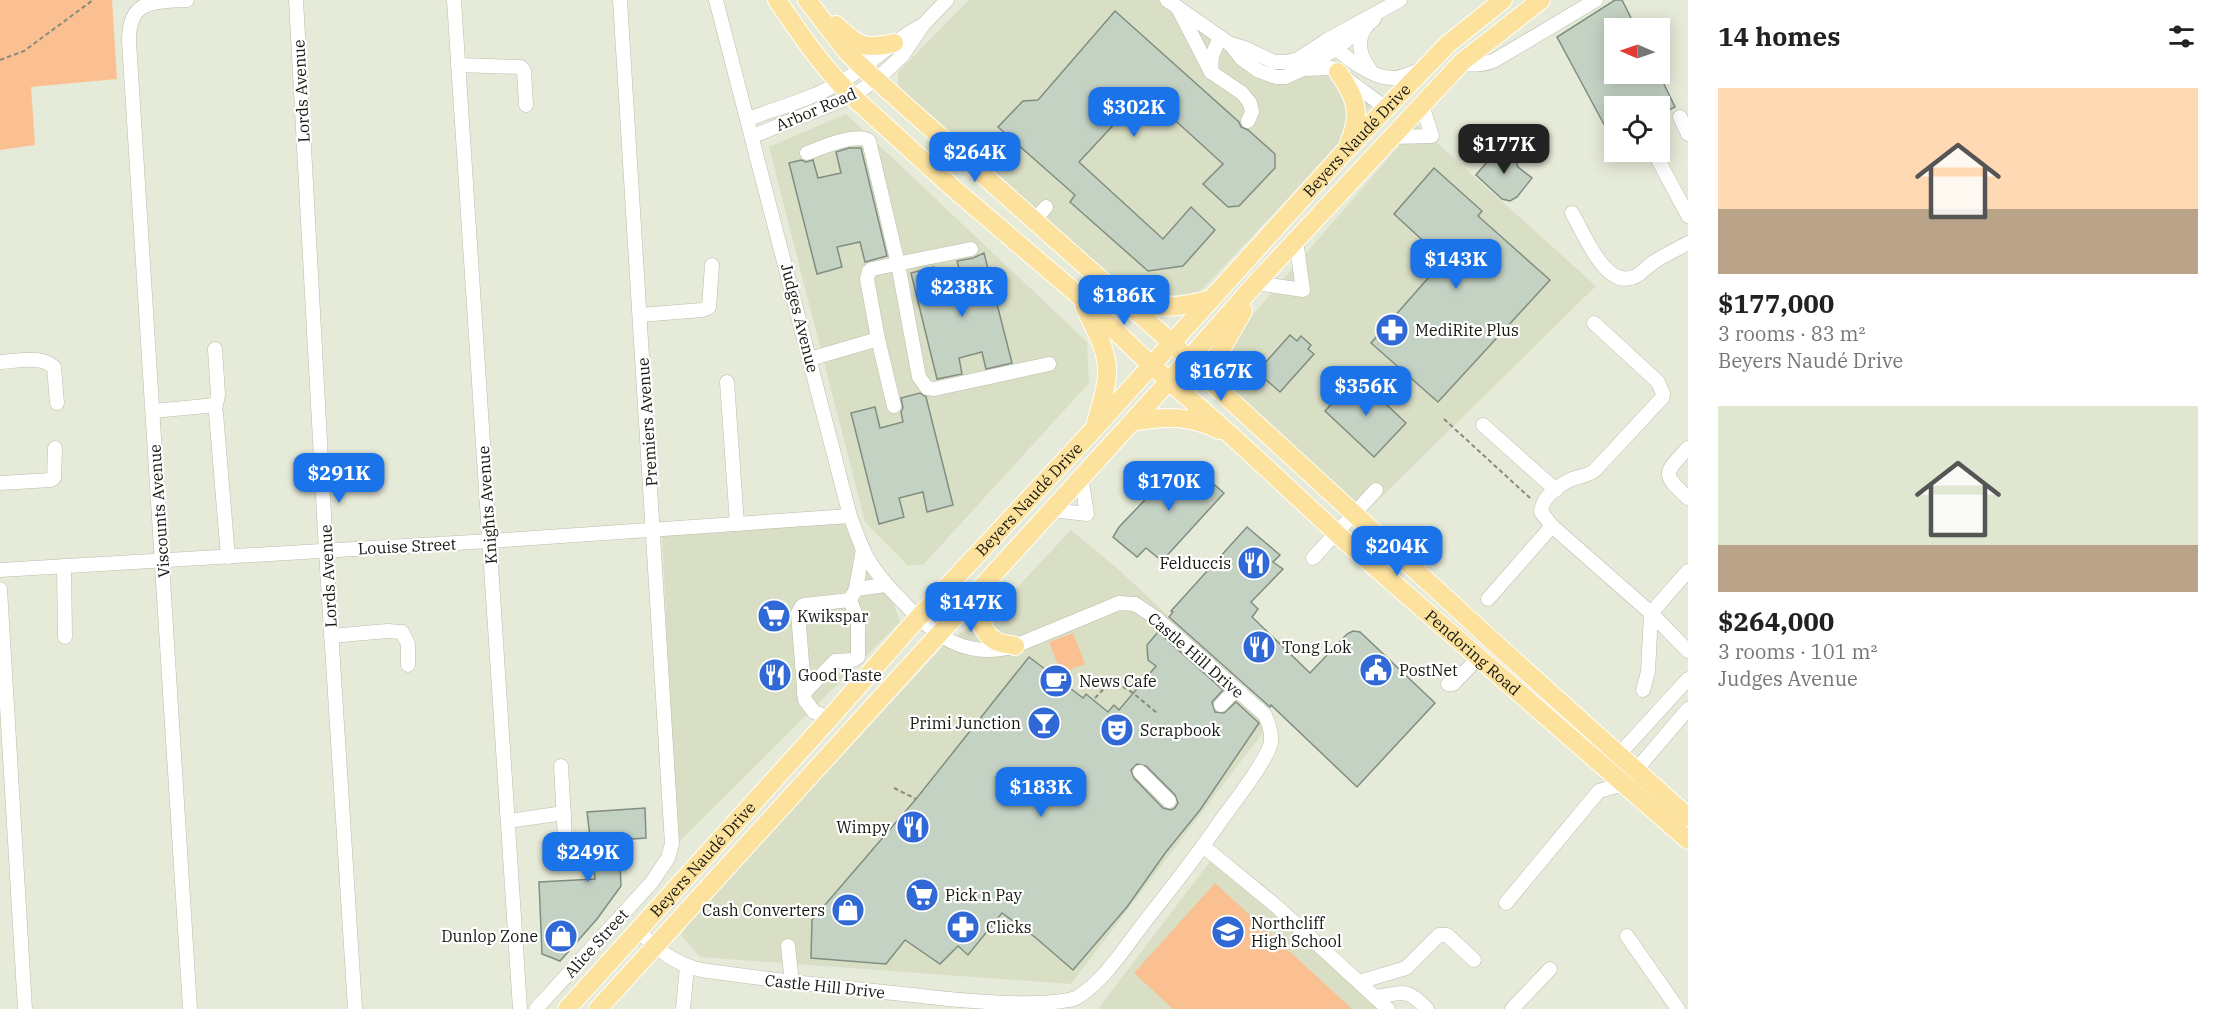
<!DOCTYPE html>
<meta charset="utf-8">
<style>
:root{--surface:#fff;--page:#f6f6f6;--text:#222;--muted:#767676;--accent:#1a73e8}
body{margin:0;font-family:"IBM Plex Serif",serif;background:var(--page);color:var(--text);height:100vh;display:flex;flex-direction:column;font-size:22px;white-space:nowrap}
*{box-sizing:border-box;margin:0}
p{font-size:20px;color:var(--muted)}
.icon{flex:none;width:33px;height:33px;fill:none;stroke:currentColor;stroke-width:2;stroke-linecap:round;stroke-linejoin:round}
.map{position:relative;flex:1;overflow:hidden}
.drawer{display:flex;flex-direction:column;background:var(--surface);width:540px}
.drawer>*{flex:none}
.needle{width:39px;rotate:272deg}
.controls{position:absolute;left:1604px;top:18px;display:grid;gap:12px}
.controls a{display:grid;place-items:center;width:66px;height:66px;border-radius:0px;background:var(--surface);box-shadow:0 3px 15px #0003;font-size:30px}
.price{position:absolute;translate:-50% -51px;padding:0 14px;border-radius:12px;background:var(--accent);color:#fff;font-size:20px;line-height:39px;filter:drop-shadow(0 2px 3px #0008)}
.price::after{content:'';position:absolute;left:50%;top:36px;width:18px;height:14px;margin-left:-9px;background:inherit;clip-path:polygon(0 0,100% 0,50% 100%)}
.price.on{background:#222;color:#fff}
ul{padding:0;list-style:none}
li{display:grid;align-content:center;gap:12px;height:318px;padding:0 30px}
li span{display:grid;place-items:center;height:186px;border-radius:0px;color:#555}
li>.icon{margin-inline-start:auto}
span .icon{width:108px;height:108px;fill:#fffc;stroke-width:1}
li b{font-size:26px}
h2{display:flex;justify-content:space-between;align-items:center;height:72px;padding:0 30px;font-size:26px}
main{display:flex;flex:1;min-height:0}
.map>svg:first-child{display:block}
.built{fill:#d9dfc5}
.green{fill:#fbc092}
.building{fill:#c4d2c4;stroke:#808e81;stroke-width:1.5;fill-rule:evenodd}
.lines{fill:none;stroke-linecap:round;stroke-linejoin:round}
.minor-casing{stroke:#babeac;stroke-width:15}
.major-casing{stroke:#fff;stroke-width:20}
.path{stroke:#878a7d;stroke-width:2;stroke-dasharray:4.5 3;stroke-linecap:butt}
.minor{stroke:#fff;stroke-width:14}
.major{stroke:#fde29e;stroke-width:18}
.labels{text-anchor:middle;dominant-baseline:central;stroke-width:4.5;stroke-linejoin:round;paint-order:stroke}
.street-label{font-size:16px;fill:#151710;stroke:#fff}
.poi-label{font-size:16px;fill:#151710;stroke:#fff;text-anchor:start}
</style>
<main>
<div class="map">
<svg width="1688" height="1009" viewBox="0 0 1688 1009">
<rect width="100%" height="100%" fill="#e6ead8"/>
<!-- built -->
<g class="built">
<polygon points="969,0 1159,0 1282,77 1335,62 1379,95 1352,130 1196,296 1122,293 899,90 898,72"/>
<polygon points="846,114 1087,342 1089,383 924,564 908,566 865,522 769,147"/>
<polygon points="1417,125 1596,286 1366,512 1233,393 1223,369 1230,341"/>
<polygon points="849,517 892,599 900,622 677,844 662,533"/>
<polygon points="1071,530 1119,570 1235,678 1274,718 1071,984 700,957 681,935 691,919 948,641 997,609"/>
<polygon points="1215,855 1385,1009 1098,1009"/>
</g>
<!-- green -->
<g class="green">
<polygon points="0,0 112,0 117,79 31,87 35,145 0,150"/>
<polygon points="1073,633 1085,664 1061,673 1049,642"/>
<polygon points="1215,883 1352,1009 1173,1009 1134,973"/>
</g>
<!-- building -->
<g class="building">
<polygon points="1615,0 1622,0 1636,28 1614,28 1614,74 1659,74 1675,107 1659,115 1659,106 1614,106 1614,143 1557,37"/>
<polygon points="1115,11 1239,122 1241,127 1248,130 1275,154 1275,168 1239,206 1228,207 1203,184 1223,164 1144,92 1079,162 1163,239 1191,207 1215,230 1183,266 1148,271 1070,202 1075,195 998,127 1023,101 1038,100"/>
<polygon points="1503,147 1509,148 1513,152 1518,167 1532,178 1517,197 1510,201 1502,199 1476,175 1498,149"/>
<polygon points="849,148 861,148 887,256 865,262 860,242 837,247 842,267 817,274 789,163 801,160 806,162 813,160 818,178 841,173 836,152"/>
<polygon points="1434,168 1482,211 1478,216 1550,280 1438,402 1371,343 1444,260 1394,214"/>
<polygon points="984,253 1012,363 986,369 982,352 959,358 962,374 937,379 911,273 934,267 939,289 963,283 957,261 973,258"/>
<polygon points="1290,335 1297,341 1301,336 1311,345 1308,349 1314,354 1280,392 1257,372"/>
<polygon points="1357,377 1406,423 1374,457 1325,411"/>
<polygon points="920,393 926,397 953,505 927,512 923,492 899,498 904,517 879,524 851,413 875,407 880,428 903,422 901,412 903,408 901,398"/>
<polygon points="1188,462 1224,493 1162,561 1146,548 1137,557 1113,537 1119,527 1166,478 1166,474 1174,464"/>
<polygon points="1247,527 1280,555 1273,562 1283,569 1251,602 1258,609 1252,617 1310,673 1347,634 1353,631 1360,632 1435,703 1357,787 1271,705 1270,707 1169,617 1173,612 1171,611"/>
<path d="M1158,632L1223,690L1212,702L1215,712L1224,713L1236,702L1259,723L1200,810L1166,852L1127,907L1073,970L1036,938L1002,913L968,955L958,946L940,964L905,940L886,964L811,958L812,920L916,799L1029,657L1083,698L1086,694L1108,712L1114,705L1119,710L1156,666L1148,660L1147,645ZM1137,764L1146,766L1175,795L1178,803L1175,808L1171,810L1163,808L1134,778L1131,770Z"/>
<polygon points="645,808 646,838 619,840 621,886 597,919 560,961 542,954 539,882 595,879 587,812"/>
</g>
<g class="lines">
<defs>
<g id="minor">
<path d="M187,0C151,2 129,0 129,41L190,1009"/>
<polyline points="296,0 326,551 355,1009"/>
<polyline points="454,0 520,1009"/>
<polyline points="1167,0 1230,44 1241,58 1259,71 1276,77 1285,77 1303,69 1332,68 1386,108"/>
<polyline points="1178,8 1211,72 1242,93 1250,103 1252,112 1248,121"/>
<path d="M1327,40C1342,55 1373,80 1395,78C1404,77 1414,72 1422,69"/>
<polyline points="1230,44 1245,48 1274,62 1288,62 1298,59 1327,40 1400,0"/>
<path d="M1462,62C1474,66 1483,65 1495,60L1596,0"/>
<polyline points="458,65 521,67 524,71 526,105"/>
<polyline points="1306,67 1336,49 1359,30"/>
<path d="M1370,69C1356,51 1356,33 1374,19"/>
<polyline points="1211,72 1212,56 1220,37"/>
<polyline points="1680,117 1688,134"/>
<path d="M748,119C778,108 811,99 839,83C869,67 892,40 923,25"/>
<polyline points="753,136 852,96 876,80 902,56 923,25 947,0"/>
<polyline points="1393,137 1432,136 1422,105"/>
<polyline points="1654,152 1688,216"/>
<path d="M807,153C821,148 856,132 869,141L898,264L919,377L927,388L934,389L1049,364"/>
<path d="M1572,213C1584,233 1606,292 1636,276C1642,273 1646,268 1651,264C1662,256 1676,250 1688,243"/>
<polyline points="1034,221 1046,207"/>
<polyline points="1256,283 1303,290 1296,240"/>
<polyline points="640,315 702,310 709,307 712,265"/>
<path d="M1594,323L1658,382L1663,394L1662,398L1595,470C1587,477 1577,476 1568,481C1556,487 1542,498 1541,512L1552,526L1651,613L1688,651"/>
<polyline points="810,359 878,339"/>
<path d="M0,362C18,361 40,355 54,367L57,403"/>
<polyline points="727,382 737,524"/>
<polyline points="894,406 878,339 867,279 869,271 872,269 971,249"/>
<polyline points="153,411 216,405 218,395 215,349"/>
<polyline points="216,413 228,557"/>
<polyline points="1483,425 1556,490"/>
<path d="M1688,448C1664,474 1661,473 1688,498"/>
<polyline points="0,483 51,480 54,478 55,448"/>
<polyline points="1052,510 1087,514 1081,477"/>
<polyline points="1313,558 1376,490"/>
<polyline points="64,566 65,637"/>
<polyline points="0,570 489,541 850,516"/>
<polyline points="0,589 25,1009"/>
<polyline points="856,589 886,585"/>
<polyline points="1488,599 1552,526"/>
<polyline points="850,600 856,589 863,549"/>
<polyline points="331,636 387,631 402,632 408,644 408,665"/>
<polyline points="1448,684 1453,684 1479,657"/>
<polyline points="1643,690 1648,672 1651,613 1688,571"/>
<polyline points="804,693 835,661 853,660 858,657 858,621 850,600"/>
<polyline points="1221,705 1236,689"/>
<polyline points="830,718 814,712 805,700 798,613 802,606 804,605 850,600"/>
<polyline points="1613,761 1688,679"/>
<polyline points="561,766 566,857"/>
<polyline points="1140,772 1169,801"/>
<polyline points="508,821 564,813"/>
<polyline points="1203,846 1276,906 1388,1009"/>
<polyline points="1506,903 1599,791 1624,784 1688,709"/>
<path d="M638,930C656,949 675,964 701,970C772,980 842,988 913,995C952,1000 1042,1009 1076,998C1102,983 1125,948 1143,924C1168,892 1194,860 1217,826C1231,806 1262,768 1270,746C1273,737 1269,724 1265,715L1156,618L1135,604L1119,603L1015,646C966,660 935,636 903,602C890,589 877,575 868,559C860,546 856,531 850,516L716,0"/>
<polyline points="1627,936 1678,1009"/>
<polyline points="788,946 792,983"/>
<polyline points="1359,982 1406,968 1439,935 1447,935 1474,960"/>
<path d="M1375,997C1404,993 1406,987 1427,1009"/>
<polyline points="536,1009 652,882 668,858 672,844 620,0"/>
<polyline points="683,1009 687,966"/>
<polyline points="1512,1009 1550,969"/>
</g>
<g id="major">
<path id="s1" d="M777,0C800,34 823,68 852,96L953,188L1077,294L1151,365L1234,438L1344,540L1688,840"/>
<polyline points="807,0 847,52 863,68 1172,343 1227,397 1487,636 1688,817"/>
<path d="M836,25C858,46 864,50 894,43"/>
<path d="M1338,72C1356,97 1362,113 1349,143"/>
<path d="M1127,300C1156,311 1182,307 1211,299"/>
<path d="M1084,306C1110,359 1114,365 1096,422"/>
<polyline points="1222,388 1214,371 1215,360 1243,311"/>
<path d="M1132,422C1163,416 1190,415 1219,430"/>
<path d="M986,584C980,602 974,629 996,641C1001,644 1009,644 1015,646"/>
<path id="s2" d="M567,1009L830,718L918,618L1094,429L1345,151L1448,44L1503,0"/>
<polyline points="598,1009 1189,359 1256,283 1462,62 1541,0"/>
</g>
</defs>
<!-- minor casing -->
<use href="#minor" class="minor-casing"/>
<!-- major casing -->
<use href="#major" class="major-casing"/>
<!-- path -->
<g class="path">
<polyline points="0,60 24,51 93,0"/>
<polyline points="1444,419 1530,498"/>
<polyline points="1095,698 1112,680 1133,693 1157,713"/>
<polyline points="894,788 916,799"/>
</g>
<!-- minor -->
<use href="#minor" class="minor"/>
<!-- major -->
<use href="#major" class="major"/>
</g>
<!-- icons -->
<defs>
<symbol id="pharmacy-disc" viewBox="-11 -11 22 22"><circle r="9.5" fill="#3068d6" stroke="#fff"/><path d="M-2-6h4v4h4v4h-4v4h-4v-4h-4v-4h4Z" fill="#fff"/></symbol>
<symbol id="restaurant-disc" viewBox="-11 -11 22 22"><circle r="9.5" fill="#3068d6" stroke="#fff"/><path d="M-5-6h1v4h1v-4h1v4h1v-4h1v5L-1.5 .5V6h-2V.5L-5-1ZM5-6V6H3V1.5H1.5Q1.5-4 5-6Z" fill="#fff"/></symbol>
<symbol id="supermarket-disc" viewBox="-11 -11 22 22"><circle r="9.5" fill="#3068d6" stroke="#fff"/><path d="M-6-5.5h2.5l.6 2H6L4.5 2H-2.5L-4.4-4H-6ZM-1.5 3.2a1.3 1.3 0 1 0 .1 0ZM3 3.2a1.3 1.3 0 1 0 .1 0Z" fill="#fff"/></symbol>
<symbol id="civic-disc" viewBox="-11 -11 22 22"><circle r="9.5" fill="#3068d6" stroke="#fff"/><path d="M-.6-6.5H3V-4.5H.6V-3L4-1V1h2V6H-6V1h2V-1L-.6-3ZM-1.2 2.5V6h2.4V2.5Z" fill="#fff"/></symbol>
<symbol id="cafe-disc" viewBox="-11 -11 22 22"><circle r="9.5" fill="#3068d6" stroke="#fff"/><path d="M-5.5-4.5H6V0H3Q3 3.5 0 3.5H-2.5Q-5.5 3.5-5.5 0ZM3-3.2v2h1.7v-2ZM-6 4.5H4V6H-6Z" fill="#fff"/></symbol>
<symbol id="bar-disc" viewBox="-11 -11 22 22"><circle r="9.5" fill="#3068d6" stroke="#fff"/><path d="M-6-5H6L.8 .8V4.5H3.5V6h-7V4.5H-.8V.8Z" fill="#fff"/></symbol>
<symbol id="theatre-disc" viewBox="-11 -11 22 22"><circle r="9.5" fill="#3068d6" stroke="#fff"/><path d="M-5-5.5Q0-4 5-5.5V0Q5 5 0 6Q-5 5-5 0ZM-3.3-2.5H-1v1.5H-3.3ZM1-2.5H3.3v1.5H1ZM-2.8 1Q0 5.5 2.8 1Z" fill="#fff"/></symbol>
<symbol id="shop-disc" viewBox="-11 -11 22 22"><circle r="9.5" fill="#3068d6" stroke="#fff"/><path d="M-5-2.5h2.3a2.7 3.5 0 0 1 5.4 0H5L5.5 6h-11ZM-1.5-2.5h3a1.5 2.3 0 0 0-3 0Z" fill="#fff"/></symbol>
<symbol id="school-disc" viewBox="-11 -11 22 22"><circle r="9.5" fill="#3068d6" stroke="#fff"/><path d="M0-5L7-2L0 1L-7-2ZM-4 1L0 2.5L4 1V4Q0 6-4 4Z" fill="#fff"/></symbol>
</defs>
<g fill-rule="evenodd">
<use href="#pharmacy-disc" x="1373" y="311" width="38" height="38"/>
<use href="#restaurant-disc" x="1235" y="544" width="38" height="38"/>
<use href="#supermarket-disc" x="755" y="597" width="38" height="38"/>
<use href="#restaurant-disc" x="1240" y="628" width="38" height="38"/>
<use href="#civic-disc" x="1357" y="651" width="38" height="38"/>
<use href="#restaurant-disc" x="756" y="656" width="38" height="38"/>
<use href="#cafe-disc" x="1037" y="662" width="38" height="38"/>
<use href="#bar-disc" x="1025" y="704" width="38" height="38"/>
<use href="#theatre-disc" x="1098" y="711" width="38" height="38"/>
<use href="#restaurant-disc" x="894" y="808" width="38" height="38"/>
<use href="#supermarket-disc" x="903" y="876" width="38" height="38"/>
<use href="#shop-disc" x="829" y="891" width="38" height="38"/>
<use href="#pharmacy-disc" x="944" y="908" width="38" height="38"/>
<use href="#school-disc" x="1209" y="913" width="38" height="38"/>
<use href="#shop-disc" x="542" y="917" width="38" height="38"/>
</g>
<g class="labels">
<!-- street labels -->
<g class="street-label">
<text transform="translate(301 91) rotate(-93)">Lords Avenue</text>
<text transform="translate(816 109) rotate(-23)">Arbor Road</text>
<text stroke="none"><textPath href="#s2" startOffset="1174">Beyers Naudé Drive</textPath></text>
<text transform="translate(800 318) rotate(76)">Judges Avenue</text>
<text transform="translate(647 422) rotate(-94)">Premiers Avenue</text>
<text stroke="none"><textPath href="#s2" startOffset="688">Beyers Naudé Drive</textPath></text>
<text transform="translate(487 505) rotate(-94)">Knights Avenue</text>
<text transform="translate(159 511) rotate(-94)">Viscounts Avenue</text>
<text transform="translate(407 546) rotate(-3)">Louise Street</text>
<text transform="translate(328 576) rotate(-93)">Lords Avenue</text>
<text stroke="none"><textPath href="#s1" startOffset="956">Pendoring Road</textPath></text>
<text transform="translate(1196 655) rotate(41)">Castle Hill Drive</text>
<text stroke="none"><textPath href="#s2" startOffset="202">Beyers Naudé Drive</textPath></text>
<text transform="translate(596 943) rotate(-48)">Alice Street</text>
<text transform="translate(825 986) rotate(6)">Castle Hill Drive</text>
</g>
<!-- poi labels -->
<g class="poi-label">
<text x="1415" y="330">MediRite Plus</text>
<text x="1231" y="563" text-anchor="end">Felduccis</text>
<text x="797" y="616">Kwikspar</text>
<text x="1282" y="647">Tong Lok</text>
<text x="1399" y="670">PostNet</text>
<text x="798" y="675">Good Taste</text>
<text x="1079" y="681">News Cafe</text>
<text x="1021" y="723" text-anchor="end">Primi Junction</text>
<text x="1140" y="730">Scrapbook</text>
<text x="890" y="827" text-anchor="end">Wimpy</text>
<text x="945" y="895">Pick n Pay</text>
<text x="825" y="910" text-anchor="end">Cash Converters</text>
<text x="1251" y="923">Northcliff<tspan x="1251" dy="18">High School</tspan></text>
<text x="986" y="927">Clicks</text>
<text x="538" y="936" text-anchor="end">Dunlop Zone</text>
</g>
</g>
</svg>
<div class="controls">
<a><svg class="needle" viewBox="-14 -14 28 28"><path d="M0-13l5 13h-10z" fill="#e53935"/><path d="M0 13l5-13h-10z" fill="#767676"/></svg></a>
<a><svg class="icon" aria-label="locate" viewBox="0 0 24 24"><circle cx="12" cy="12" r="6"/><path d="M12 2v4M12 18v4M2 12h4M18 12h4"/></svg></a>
</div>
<b class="price" style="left:1134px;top:138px">$302K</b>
<b class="price on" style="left:1504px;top:175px">$177K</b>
<b class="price" style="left:975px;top:183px">$264K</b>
<b class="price" style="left:1456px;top:290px">$143K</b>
<b class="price" style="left:962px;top:318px">$238K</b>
<b class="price" style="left:1124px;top:326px">$186K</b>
<b class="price" style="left:1221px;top:402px">$167K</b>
<b class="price" style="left:1366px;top:417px">$356K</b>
<b class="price" style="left:339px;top:504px">$291K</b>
<b class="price" style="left:1169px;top:512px">$170K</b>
<b class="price" style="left:1397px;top:577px">$204K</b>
<b class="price" style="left:971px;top:633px">$147K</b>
<b class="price" style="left:1041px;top:818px">$183K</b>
<b class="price" style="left:588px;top:883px">$249K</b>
</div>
<section class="drawer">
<h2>14 homes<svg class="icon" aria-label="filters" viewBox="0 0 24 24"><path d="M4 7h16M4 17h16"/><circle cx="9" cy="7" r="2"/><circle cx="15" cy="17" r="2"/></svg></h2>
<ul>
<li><span style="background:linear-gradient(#ffd9b3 65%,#b9a48a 0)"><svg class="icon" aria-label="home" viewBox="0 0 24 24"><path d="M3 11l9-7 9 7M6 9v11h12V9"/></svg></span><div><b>$177,000</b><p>3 rooms · 83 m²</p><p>Beyers Naudé Drive</p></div></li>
<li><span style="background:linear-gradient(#dfe7d0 75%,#b9a48a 0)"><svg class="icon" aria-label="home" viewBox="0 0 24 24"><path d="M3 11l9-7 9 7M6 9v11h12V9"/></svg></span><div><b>$264,000</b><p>3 rooms · 101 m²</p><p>Judges Avenue</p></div></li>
</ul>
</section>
</main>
